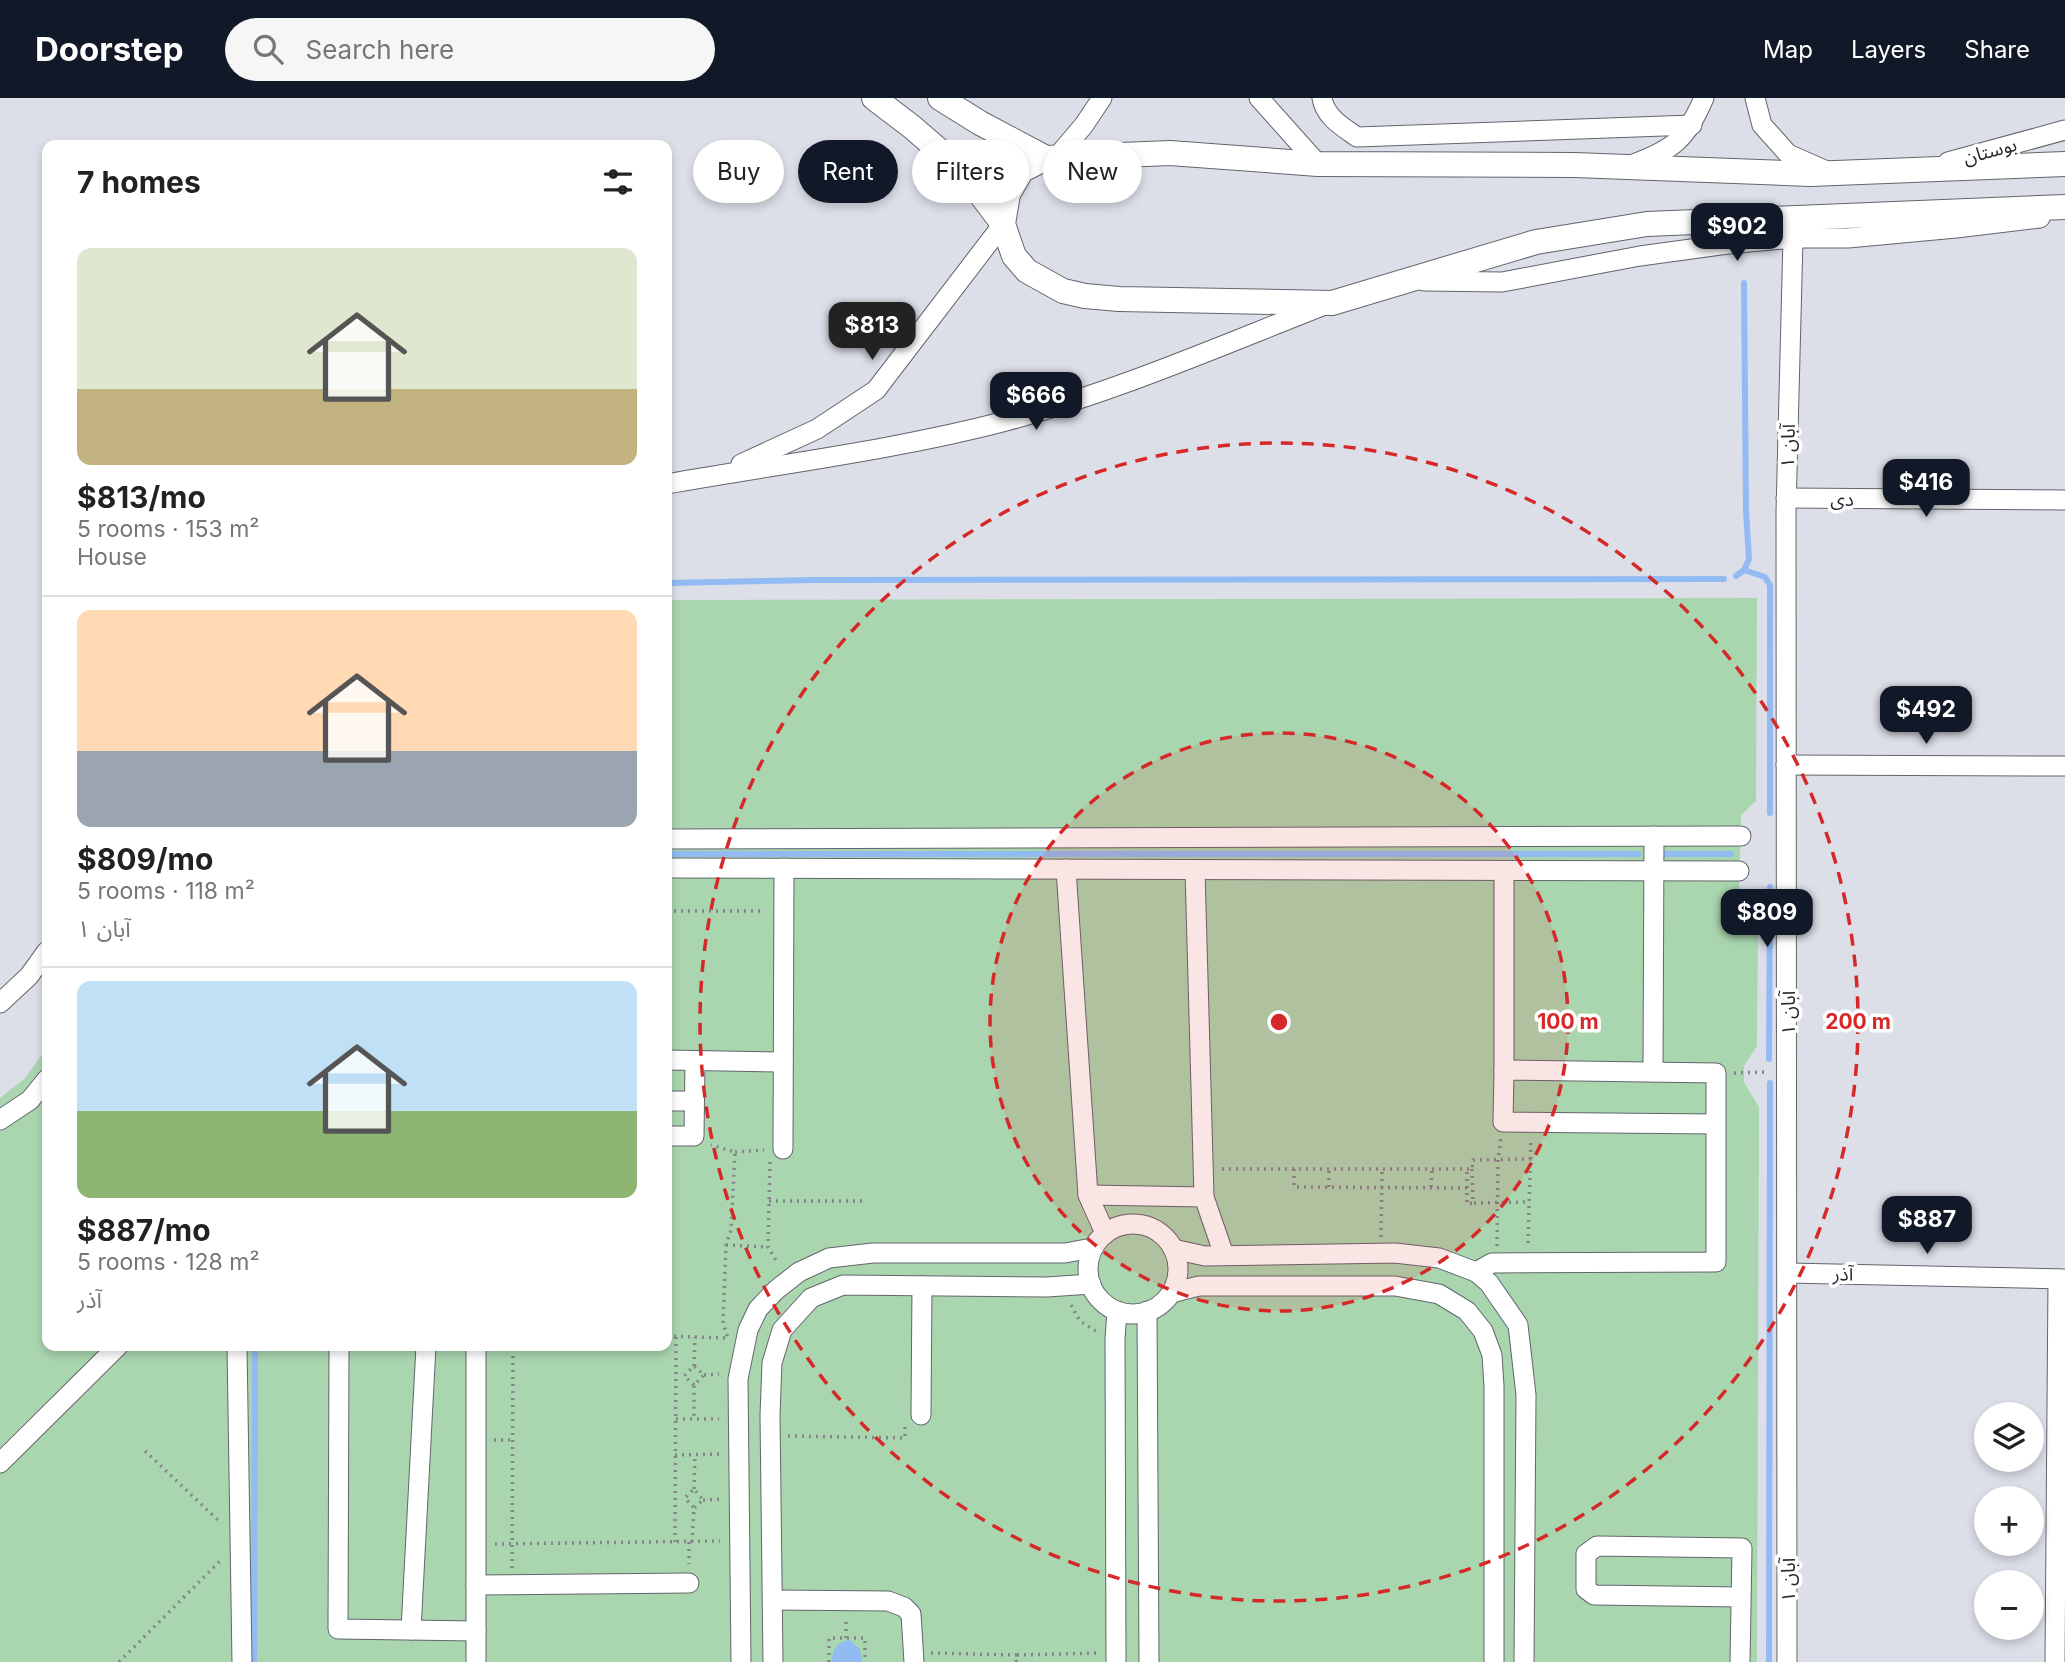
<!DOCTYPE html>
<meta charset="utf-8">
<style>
:root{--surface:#fff;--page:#f6f6f6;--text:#222;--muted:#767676;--line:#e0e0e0;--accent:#111827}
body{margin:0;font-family:Inter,"Noto Sans Arabic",sans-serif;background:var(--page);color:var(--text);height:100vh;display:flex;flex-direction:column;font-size:26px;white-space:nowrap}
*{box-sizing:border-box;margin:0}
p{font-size:23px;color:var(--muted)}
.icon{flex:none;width:38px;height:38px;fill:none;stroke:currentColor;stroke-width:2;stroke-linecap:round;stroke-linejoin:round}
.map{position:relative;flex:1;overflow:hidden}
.details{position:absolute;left:42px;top:42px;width:630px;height:1211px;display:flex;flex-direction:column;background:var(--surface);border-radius:14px;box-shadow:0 4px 10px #0003}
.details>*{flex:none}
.guide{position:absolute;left:693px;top:42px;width:665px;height:63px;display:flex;gap:14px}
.buttons{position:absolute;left:1974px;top:1304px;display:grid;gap:14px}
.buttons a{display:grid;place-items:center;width:70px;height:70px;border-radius:50%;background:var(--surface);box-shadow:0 4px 10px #0003;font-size:35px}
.price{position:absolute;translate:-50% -60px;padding:0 16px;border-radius:14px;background:var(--accent);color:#fff;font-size:23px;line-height:46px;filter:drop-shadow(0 2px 4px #0008)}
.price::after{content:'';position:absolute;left:50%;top:42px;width:21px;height:16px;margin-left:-10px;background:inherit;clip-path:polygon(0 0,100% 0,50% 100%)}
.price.current{background:#222;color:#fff}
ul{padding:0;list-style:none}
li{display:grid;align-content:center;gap:14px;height:371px;padding:0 35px}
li+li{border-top:2px solid var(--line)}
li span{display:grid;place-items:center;height:217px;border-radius:14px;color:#555}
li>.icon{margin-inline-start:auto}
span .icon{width:126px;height:126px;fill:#fffc;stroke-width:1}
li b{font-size:30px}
h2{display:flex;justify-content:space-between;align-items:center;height:84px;padding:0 35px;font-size:30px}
.pill{padding:0 24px;border-radius:32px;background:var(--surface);box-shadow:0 4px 10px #0003;font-size:24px;line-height:63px}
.pill.current{background:var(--accent);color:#fff}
header{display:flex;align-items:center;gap:42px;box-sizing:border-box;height:98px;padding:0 35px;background:var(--accent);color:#fff}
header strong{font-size:33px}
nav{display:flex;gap:38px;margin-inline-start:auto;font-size:24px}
.search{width:490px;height:63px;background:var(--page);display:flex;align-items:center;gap:18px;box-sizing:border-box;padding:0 24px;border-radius:38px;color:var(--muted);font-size:26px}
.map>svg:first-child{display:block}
.grass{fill:#aad6af}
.water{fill:#92baf3}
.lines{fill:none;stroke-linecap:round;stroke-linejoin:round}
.stream{stroke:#92baf3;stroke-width:6}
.minor-casing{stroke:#62656c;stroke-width:21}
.major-casing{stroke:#62656c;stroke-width:26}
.path{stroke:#83858b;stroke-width:3.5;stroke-dasharray:2 5;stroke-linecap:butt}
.minor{stroke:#fff;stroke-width:19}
.major{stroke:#fff;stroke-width:24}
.ring{fill:none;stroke:#d62828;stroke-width:3.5;stroke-dasharray:12 9}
.labels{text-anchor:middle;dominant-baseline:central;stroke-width:7;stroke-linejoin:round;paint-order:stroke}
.street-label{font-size:19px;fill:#28292c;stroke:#fff}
.centre{fill:#d62828;stroke:#fff;stroke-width:3.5}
.ring-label{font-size:21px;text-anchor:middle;font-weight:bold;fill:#d62828;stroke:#fff;stroke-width:7;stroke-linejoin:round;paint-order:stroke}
</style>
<header>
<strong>Doorstep</strong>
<div class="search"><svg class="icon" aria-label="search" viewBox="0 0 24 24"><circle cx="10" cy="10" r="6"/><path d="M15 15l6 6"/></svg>Search here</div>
<nav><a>Map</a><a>Layers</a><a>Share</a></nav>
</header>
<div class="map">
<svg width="2065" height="1564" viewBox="0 0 2065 1564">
<rect width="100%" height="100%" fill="#dcdfe8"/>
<!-- grass -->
<polygon class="grass" points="1757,500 1756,703 1741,717 1739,795 1758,812 1757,948 1744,968 1744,984 1759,1009 1757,1564 0,1564 0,1000 24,981 47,950 47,1248 667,1248 667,502"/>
<!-- water -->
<path class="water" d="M849,1542L860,1551L862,1564H832C832,1552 837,1544 849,1542Z"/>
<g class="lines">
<!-- stream -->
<g class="stream">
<polyline points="1744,472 1765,479 1770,487 1770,715"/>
<polyline points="1736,478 1744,472 1749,461 1746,413 1744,185"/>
<polyline points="667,485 815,482 1724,481"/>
<polyline points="667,756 1638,756"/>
<polyline points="1662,756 1731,756"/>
<polyline points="1769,961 1770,789"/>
<polyline points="254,1564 255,1248"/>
<polyline points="1769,1564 1770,985"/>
</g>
<defs>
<g id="minor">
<polyline points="1259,0 1318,66"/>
<path d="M1322,0C1325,19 1343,29 1357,39L1692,27"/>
<polyline points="1755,0 1762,27 1788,56 1829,74"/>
<polyline points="1056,60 1084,27 1102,0"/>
<polyline points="1948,64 2065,32"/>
<path d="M1631,67C1674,51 1685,43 1704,0"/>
<polyline points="1424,183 1502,184 1640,158 1728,146 1793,140 1848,140 1956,130 2040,120"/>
<polyline points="741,366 817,331 876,292 1003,126"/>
<path d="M667,386C780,366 895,352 1006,323C1115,294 1220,248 1325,207"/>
<polyline points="1786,400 2065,402"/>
<polyline points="1786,667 2065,668"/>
<polyline points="667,741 1741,738"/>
<polyline points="667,770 1739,773"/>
<polyline points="1066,771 1088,1097 1105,1135"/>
<polyline points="1195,772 1204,1099 1224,1157"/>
<polyline points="0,905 29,878 47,853"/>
<polyline points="667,962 783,964"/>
<polyline points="1504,972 1504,773"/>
<polyline points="1653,974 1654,738"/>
<polyline points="667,1003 694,1003"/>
<polyline points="0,1022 30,1002 47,981"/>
<polyline points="667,1038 694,1038 695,963"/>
<polyline points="783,1051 784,770"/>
<polyline points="1088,1097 1204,1099"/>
<circle cx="1133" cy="1171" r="45"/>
<polyline points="1173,1151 1205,1158 1395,1155 1439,1160 1476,1174 1489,1185 1518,1227 1526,1297 1524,1564"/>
<polyline points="1476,1174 1492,1165 1716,1164 1716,975 1504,972 1503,1024 1716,1026"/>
<polyline points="1788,1175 2065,1181"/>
<polyline points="1171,1195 1199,1188 1395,1188 1439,1196 1467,1213 1483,1233 1492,1257 1494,1288 1494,1564"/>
<polyline points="1147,1213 1149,1564"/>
<polyline points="237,1248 242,1564"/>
<polyline points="339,1248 338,1531 476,1533"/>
<polyline points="921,1317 922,1188"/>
<polyline points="0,1365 118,1248"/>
<polyline points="476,1487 689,1485"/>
<polyline points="774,1502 888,1503 904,1509 911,1516 914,1564"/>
<polyline points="411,1532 426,1248"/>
<polyline points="476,1564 476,1248"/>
<polyline points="741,1564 738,1281 748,1232 758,1211 776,1192 799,1174 829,1160 873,1155 1065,1155 1092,1150"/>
<polyline points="773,1564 770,1317 772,1265 782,1232 811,1200 843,1187 1047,1189 1091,1186"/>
<polyline points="1116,1564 1115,1241 1117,1213"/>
<polyline points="1740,1564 1742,1450 1597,1448 1586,1456 1586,1491 1594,1497 1741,1499"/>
<polyline points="1787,1564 1786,414 1793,140"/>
<polyline points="2055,1564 2058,1181"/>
</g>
<g id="major">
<polyline points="874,0 912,29 963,73 1003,126"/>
<polyline points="940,0 980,25 1046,60"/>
<polyline points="2065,66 1810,76 1574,67 1318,66 1170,55 1046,60 1022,72 1008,96 1003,126 1014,158 1027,173 1063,193 1085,198 1119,201 1332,205 1536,144 1647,126 2065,109"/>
</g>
</defs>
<!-- minor casing -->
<use href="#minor" class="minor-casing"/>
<!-- major casing -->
<use href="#major" class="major-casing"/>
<!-- path -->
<g class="path">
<polyline points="667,813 764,813"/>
<polyline points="1734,975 1768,974"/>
<polyline points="735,1054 764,1052"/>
<polyline points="770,1064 768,1149 778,1166"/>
<polyline points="1222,1071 1472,1071 1473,1062 1531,1061"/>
<polyline points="1294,1071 1294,1089 1467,1090 1467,1106 1473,1105"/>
<polyline points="1472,1071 1473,1105 1529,1104"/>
<polyline points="1329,1089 1329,1071"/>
<polyline points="1431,1089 1432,1071"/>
<polyline points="1467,1090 1467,1071"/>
<polyline points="769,1103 865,1103"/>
<polyline points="1381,1139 1382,1071"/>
<polyline points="1528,1145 1531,1041"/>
<polyline points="726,1147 768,1149"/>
<polyline points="1497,1148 1498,1062 1501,1040"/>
<polyline points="1071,1207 1080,1223 1096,1233"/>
<polyline points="667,1238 728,1240 723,1225 726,1147 731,1132 735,1054 711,1047"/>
<polyline points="694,1268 695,1239"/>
<polyline points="704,1277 719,1276"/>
<polyline points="694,1287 684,1278 694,1268 704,1277 694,1287 694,1321"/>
<polyline points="676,1321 719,1321"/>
<polyline points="788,1338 905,1340 905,1329"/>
<polyline points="494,1342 513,1342"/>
<polyline points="145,1353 221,1425"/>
<polyline points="675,1357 722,1356"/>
<polyline points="694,1391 695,1357"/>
<polyline points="703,1402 722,1401"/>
<polyline points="675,1444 676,1239"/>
<polyline points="689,1444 689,1466"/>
<polyline points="692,1444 694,1410 685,1400 694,1391 703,1402 694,1410"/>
<polyline points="495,1446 720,1443"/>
<polyline points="512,1470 513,1248"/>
<polyline points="846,1540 846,1521"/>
<polyline points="931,1555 1017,1557 1016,1564"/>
<polyline points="1017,1557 1098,1555"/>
<polyline points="119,1564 221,1462"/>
<polyline points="829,1564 829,1540 865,1540 865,1564"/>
</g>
<!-- minor -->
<use href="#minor" class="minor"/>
<!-- major -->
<use href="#major" class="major"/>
</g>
<!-- distance rings -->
<circle cx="1279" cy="924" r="289" fill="#d62828" fill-opacity=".12"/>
<g class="ring">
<circle cx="1279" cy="924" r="289"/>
<circle cx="1279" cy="924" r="579"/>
</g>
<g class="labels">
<!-- street labels -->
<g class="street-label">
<text transform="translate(1990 53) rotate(-15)">بوستان</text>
<text transform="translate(1788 348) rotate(-89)">آبان ۱</text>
<text x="1842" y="401">دی</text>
<text transform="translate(1788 915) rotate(-90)">آبان ۱</text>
<text transform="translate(1843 1176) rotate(1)">آذر</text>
<text transform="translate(1788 1482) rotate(-90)">آبان ۱</text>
</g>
</g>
<circle cx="1279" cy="924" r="10" class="centre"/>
<g class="ring-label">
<text x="1568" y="931">100 m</text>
<text x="1858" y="931">200 m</text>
</g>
</svg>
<div class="buttons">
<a><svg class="icon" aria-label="layers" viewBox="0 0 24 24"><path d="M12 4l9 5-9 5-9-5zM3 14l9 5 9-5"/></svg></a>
<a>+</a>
<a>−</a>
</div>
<b class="price" style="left:1737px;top:165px">$902</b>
<b class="price current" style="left:872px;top:264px">$813</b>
<b class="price" style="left:1036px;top:334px">$666</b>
<b class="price" style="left:1926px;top:421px">$416</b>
<b class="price" style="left:1926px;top:648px">$492</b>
<b class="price" style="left:1767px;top:851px">$809</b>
<b class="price" style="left:1927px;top:1158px">$887</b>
<div class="guide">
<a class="pill">Buy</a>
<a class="pill current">Rent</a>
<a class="pill">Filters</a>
<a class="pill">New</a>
</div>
<section class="details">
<h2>7 homes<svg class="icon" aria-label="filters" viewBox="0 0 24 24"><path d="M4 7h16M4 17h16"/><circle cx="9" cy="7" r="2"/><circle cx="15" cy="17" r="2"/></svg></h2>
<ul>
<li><span style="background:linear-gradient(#dfe7d0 65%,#c2b280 0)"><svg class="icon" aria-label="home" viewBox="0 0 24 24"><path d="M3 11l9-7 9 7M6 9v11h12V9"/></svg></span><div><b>$813/mo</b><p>5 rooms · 153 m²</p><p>House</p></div></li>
<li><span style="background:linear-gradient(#ffd9b3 65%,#9aa5b1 0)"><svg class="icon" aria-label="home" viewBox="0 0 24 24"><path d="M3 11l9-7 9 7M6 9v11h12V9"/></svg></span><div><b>$809/mo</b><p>5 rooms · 118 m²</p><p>آبان ۱</p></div></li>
<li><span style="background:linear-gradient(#bfe0f5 60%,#8fb573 0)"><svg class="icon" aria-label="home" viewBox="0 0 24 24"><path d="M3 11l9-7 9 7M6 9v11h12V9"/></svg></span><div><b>$887/mo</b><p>5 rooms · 128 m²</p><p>آذر</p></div></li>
</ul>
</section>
</div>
